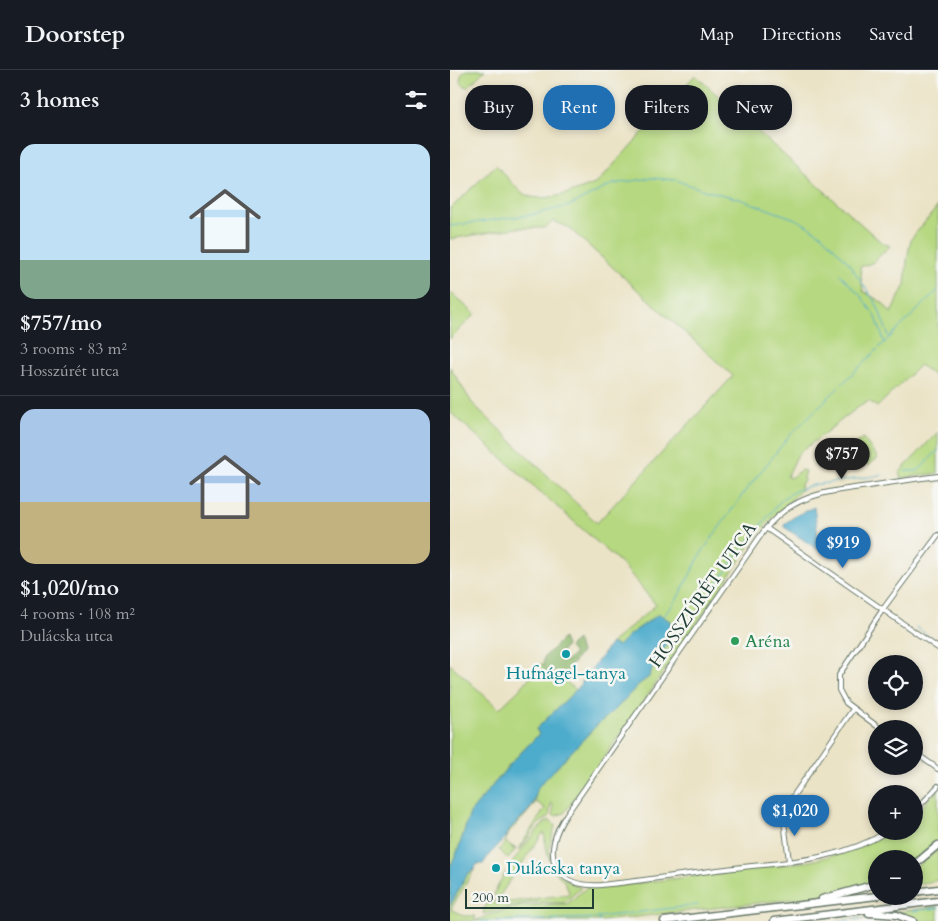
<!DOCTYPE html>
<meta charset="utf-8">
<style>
:root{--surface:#171b24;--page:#242831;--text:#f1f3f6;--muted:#9ea1a6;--line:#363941;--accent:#1f6fb2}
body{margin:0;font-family:Cardo,serif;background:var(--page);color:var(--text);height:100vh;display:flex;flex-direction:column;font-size:19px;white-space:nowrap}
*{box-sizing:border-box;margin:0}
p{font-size:16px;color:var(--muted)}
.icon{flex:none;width:28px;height:28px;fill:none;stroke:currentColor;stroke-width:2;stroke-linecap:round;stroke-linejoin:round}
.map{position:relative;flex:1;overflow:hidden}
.sheet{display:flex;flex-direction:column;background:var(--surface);width:450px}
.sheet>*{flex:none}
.hud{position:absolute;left:15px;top:15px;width:398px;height:45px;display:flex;gap:10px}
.fabs{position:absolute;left:418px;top:585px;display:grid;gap:10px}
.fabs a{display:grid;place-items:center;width:55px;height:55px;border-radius:50%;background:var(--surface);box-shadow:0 2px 8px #0003;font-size:25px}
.scale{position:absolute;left:15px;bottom:12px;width:129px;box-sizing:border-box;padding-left:5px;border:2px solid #1f3d34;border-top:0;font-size:14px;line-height:18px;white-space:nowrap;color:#1f3d34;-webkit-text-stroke:4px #f6f6f2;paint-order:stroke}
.price{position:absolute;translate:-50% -42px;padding:0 11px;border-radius:18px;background:var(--accent);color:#fff;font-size:16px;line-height:32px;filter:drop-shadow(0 1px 2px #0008)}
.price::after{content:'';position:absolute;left:50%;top:30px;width:15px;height:11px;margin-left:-8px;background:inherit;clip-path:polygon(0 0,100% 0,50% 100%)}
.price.on{background:#222;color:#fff}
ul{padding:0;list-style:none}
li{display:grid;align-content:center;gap:10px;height:265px;padding:0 20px}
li+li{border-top:1px solid var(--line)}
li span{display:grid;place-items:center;height:155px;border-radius:15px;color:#555}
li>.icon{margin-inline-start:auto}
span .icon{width:90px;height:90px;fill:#fffc;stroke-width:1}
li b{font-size:21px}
h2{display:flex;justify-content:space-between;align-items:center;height:60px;padding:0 20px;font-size:21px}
.chip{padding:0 18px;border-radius:20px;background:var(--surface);box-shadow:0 2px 8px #0003;font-size:18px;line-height:45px}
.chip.on{background:var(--accent);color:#fff}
header{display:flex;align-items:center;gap:30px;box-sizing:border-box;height:70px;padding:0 25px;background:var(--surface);border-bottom:1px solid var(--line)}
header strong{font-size:24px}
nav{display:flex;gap:28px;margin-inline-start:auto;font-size:18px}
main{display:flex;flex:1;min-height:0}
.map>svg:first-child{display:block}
.green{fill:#b6d880;stroke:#6a8a5a;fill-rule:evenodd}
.forest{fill:#90b86e;stroke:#587a51}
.water{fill:#4daccc;stroke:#367480}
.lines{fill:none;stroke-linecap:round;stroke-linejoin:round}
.stream{stroke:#4daccc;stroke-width:1}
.street-casing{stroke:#667767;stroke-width:6}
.highway-casing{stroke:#667767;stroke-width:9}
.street{stroke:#fff;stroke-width:4}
.highway{stroke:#fff;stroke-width:6}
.leisure-dot{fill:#2e9e5b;stroke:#f6f6f2;stroke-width:2}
.culture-dot{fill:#0f9aa8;stroke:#f6f6f2;stroke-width:2}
.labels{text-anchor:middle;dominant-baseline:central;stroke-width:5;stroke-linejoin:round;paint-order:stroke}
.street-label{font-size:18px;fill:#1f3d34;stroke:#f6f6f2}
.leisure-label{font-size:18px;fill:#27864d;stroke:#f6f6f2;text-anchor:start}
.culture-label{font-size:18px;fill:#0d838f;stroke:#f6f6f2}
</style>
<header>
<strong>Doorstep</strong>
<nav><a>Map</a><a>Directions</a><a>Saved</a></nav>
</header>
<main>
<section class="sheet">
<h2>3 homes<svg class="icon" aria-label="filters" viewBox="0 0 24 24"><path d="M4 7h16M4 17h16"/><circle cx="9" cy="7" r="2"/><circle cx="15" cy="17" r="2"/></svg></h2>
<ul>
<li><span style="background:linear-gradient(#bfe0f5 75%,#7fa58c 0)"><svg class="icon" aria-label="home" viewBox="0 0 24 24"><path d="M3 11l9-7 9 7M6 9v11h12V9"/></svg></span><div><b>$757/mo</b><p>3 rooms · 83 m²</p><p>Hosszúrét utca</p></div></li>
<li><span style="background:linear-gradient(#a9c7e8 60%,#c2b280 0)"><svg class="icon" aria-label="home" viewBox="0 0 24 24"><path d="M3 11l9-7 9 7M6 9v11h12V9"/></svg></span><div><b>$1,020/mo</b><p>4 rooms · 108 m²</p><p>Dulácska utca</p></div></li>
</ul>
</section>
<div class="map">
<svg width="488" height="851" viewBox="0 0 488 851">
<rect width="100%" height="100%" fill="#f6f6f2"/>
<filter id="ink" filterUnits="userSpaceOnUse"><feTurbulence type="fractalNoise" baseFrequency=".02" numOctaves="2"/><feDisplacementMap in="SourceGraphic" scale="10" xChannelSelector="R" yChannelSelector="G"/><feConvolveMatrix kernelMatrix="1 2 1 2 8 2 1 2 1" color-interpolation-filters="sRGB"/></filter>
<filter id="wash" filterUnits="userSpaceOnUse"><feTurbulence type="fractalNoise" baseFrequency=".0096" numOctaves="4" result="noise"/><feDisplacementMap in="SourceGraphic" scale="20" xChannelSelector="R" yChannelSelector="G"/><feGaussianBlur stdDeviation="1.12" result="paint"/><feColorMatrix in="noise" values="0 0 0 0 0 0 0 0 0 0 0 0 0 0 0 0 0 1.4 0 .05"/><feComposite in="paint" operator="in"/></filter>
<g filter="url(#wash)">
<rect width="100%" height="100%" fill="#ebe3c6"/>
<!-- green -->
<g class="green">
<polygon points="16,0 35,0 18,17 14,16 10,12 11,5"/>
<path d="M245,5L431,172L440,176L422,193L410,197L413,221L433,233L441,243L455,215L457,190L461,169L488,136V309L470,295L427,337L419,331L407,338L348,384L337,407L340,408L351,400L355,401L353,407L354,410L350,416L351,420L309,462L183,647L114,743L106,746L103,745V734L101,733L99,747L88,754L70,779L68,780L61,777L65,780L58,789L49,780L55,773L59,760L80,740L85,731L87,717L146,656L166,639L188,615L199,607L204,595L219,571L221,558L220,551L209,544L179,565L168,576L161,573L206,535L173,495L0,342V297L22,333L147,453L283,306L118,157L103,151L95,158H66L0,169V139L46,95C55,104 64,117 74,124C91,135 130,120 147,113ZM86,732L95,738L68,780L55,772L60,761L75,746Z"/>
<polygon points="1,223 25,244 0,269 0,225"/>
<polygon points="488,362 488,403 451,408 449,403"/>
<polygon points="413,368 428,388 418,396 403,376"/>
<polygon points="92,593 126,620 86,659 89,664 61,693 20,743 8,780 0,797 0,594 49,639 69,620"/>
<polygon points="488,719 488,770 464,791 464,789 426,789 426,813 369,826 151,851 0,851 0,836 18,803 24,800 1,839 13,846 25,846 25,851 39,845 74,835 117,834 136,818 151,818 361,791 404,780 441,761 464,761 464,745"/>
<path d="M97,751H101L105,756C104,762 101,768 100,775C97,800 113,809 131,818L114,833L79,832L33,844C34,836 38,830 46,831L45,834L119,824C117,810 109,809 103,798C97,787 96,776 94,763H93L48,828L44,825C48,810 84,760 97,751Z"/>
<polygon points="488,780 488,810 464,815 464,798"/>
<polygon points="488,836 488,851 468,851 448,842"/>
</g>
<!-- forest -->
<polygon class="forest" points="113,568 116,576 108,586 111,591 117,591 124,584 119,577 127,570 131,582 114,606 97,603 93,598 94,587"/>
<!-- water -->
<g class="water">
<polygon points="364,437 370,481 334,457 334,454 347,445"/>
<polygon points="209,544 220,551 221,558 219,571 204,595 199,607 188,615 166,639 146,656 88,717 84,731 79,740 59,760 56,767 39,785 33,794 27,794 24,800 18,803 0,836 0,797 8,780 20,743 61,693 89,664 86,659 126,620 161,573 168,576 179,565"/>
</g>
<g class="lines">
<!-- stream -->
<g class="stream">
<polyline points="0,156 80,145 119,136 163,114 201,108 225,110 254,120 290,129 348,150 372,165 398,192 427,235 439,267"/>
<polyline points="390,204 411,226 426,247 434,271"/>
<polyline points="455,401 468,401 488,380"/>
<polyline points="245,546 289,482 333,428 347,420 363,415 432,405"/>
<polyline points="213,547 227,529 252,482 293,424 340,365 488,220"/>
<polyline points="466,557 488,573"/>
<polyline points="463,841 488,838"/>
<polyline points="149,847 248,835"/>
<polyline points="31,851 149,848 149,851"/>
<polyline points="387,851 427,847"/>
</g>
</g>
</g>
<g filter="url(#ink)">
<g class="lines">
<defs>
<g id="street">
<polyline points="316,458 488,578"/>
<polyline points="431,659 396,633 389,620 389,605 433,539 488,465"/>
<polyline points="464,682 488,699"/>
<polyline points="464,742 488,716"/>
<path d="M438,761C389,792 331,792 276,799C235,804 193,811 151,815C101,818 91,783 116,745L311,465C339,425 374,422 419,416C442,412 465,409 488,406"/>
<polyline points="339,791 334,751 335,738 403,639"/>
</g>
<g id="highway">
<polyline points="464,795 488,775"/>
<polyline points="464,822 488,819"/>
<polyline points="372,829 426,814"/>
<polyline points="419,843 447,845 463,851"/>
<polyline points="214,851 427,826"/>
<polyline points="324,851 488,831"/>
</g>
</defs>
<!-- street casing -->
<use href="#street" class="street-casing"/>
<!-- highway casing -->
<use href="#highway" class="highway-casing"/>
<!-- street -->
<use href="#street" class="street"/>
<!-- highway -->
<use href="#highway" class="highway"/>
</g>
</g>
<!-- markers -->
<circle class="leisure-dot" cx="285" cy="571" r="5"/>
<g class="culture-dot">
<circle cx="116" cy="584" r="5"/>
<circle cx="46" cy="798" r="5"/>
</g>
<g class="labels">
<!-- street labels -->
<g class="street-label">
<text transform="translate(253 525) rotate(-55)">HOSSZÚRÉT UTCA</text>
</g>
<!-- leisure labels -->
<g class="leisure-label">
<text x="295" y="571">Aréna</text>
</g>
<!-- culture labels -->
<g class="culture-label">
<text x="116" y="603">Hufnágel-tanya</text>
<text x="56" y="798" text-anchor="start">Dulácska tanya</text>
</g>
</g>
</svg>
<div class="fabs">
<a><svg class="icon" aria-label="locate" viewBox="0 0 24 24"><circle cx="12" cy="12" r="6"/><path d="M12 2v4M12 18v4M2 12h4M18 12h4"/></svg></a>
<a><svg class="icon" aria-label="layers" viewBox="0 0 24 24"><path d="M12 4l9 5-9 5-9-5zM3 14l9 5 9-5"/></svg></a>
<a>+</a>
<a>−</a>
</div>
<div class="scale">200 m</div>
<b class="price on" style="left:392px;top:410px">$757</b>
<b class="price" style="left:393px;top:499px">$919</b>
<b class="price" style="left:345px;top:767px">$1,020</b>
<div class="hud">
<a class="chip">Buy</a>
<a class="chip on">Rent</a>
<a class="chip">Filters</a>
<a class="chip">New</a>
</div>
</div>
</main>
